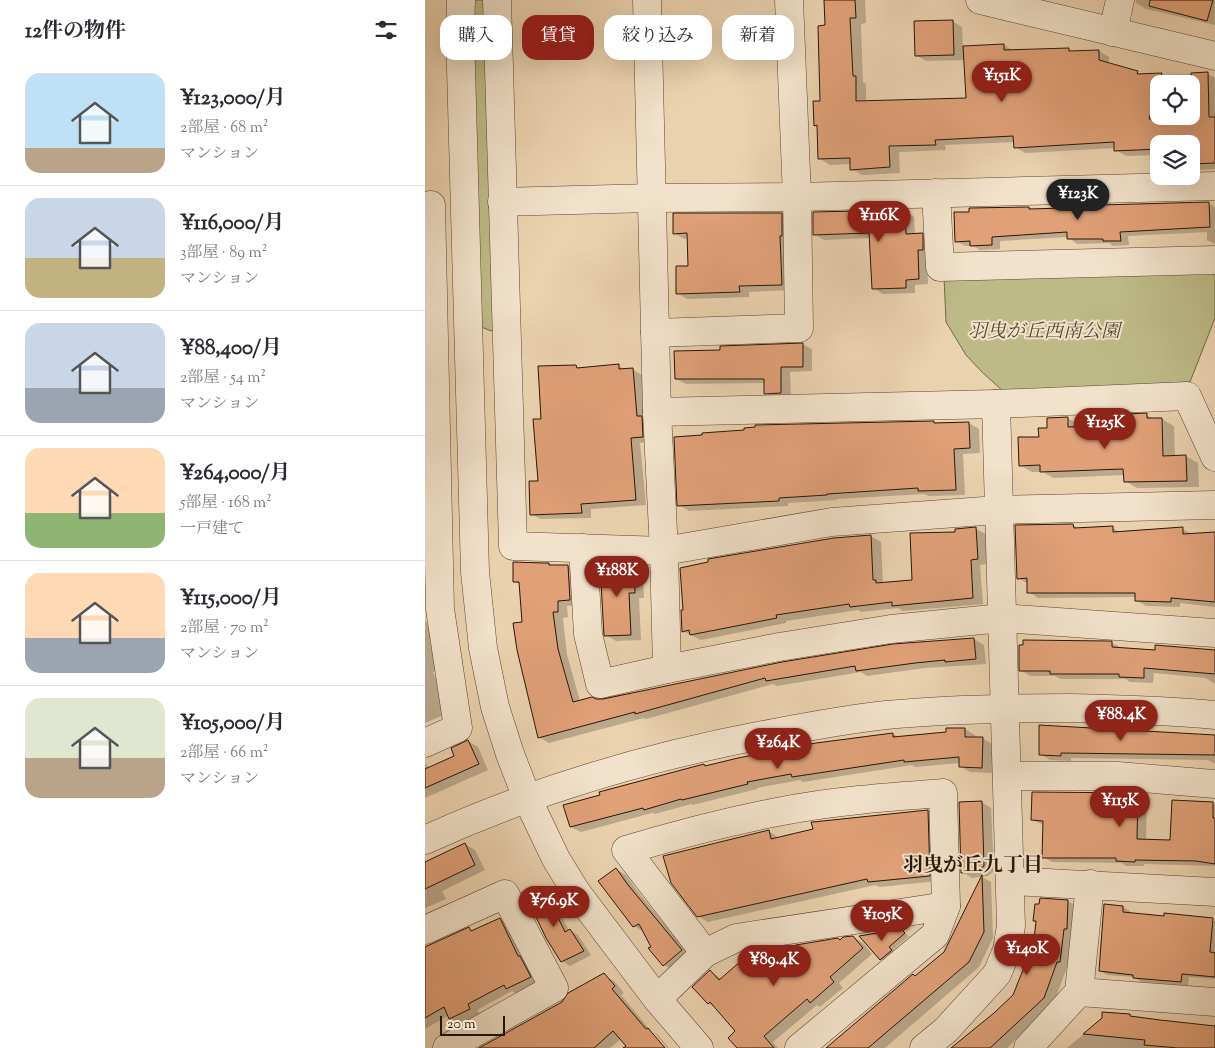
<!DOCTYPE html>
<html lang="ja">
<meta charset="utf-8">
<style>
:root{--surface:#fff;--page:#f7f7f7;--text:#2b2b33;--muted:#7c7c81;--line:#e1e1e2;--accent:#8f2418}
body{margin:0;font-family:"Sorts Mill Goudy","Noto Serif JP",serif;background:var(--page);color:var(--text);height:100vh;display:flex;flex-direction:column;font-size:19px;white-space:nowrap}
*{box-sizing:border-box;margin:0}
p{font-size:16px;color:var(--muted)}
.icon{flex:none;width:28px;height:28px;fill:none;stroke:currentColor;stroke-width:2;stroke-linecap:round;stroke-linejoin:round}
.map{position:relative;flex:1;overflow:hidden}
.details{display:flex;flex-direction:column;background:var(--surface);width:425px}
.details>*{flex:none}
.guide{position:absolute;left:15px;top:15px;width:475px;height:45px;display:flex;gap:10px}
.controls{position:absolute;left:725px;top:75px;display:grid;gap:10px}
.controls a{display:grid;place-items:center;width:50px;height:50px;border-radius:10px;background:var(--surface);box-shadow:0 5px 20px #0002;font-size:25px}
.scale{position:absolute;left:15px;bottom:12px;width:65px;box-sizing:border-box;padding-left:5px;border:2px solid #29150a;border-top:0;font-size:14px;line-height:18px;white-space:nowrap;color:#29150a;-webkit-text-stroke:4px #f2e2cb;paint-order:stroke}
.price{position:absolute;translate:-50% -42px;padding:0 11px;border-radius:18px;background:var(--accent);color:#fff;font-size:16px;line-height:32px;filter:drop-shadow(0 1px 2px #0008)}
.price::after{content:'';position:absolute;left:50%;top:30px;width:15px;height:11px;margin-left:-8px;background:inherit;clip-path:polygon(0 0,100% 0,50% 100%)}
.price.selected{background:#222;color:#fff}
ul{padding:0;list-style:none}
li{display:flex;align-items:center;gap:15px;height:125px;padding:0 25px}
li+li{border-top:1px solid var(--line)}
li span{display:grid;place-items:center;flex:none;width:140px;height:100px;border-radius:15px;color:#555}
li>.icon{margin-inline-start:auto}
span .icon{width:60px;height:60px;fill:#fffc;stroke-width:1}
li b{font-size:21px}
h2{display:flex;justify-content:space-between;align-items:center;height:60px;padding:0 25px;font-size:21px}
.tag{padding:0 18px;border-radius:15px;background:var(--surface);box-shadow:0 5px 20px #0002;font-size:18px;line-height:45px}
.tag.selected{background:var(--accent);color:#fff}
main{display:flex;flex:1;min-height:0}
.map>svg:first-child{display:block}
.green{fill:#bdba87;stroke:#736848}
.shadow{fill:#0003;fill-rule:evenodd}
.building{fill:#e0a078;stroke:#29150a}
.lines{fill:none;stroke-linecap:round;stroke-linejoin:round}
.minor-casing{stroke:#5a4433;stroke-width:29}
.minor{stroke:#f2e2cb;stroke-width:28}
.labels{text-anchor:middle;dominant-baseline:central;stroke-width:4;stroke-linejoin:round;paint-order:stroke}
.park-label{font-size:19px;font-style:italic;fill:#554730;stroke:#f2e2cb}
.neighbourhood-label{font-size:20px;font-weight:bold;fill:#29150a;stroke:#f2e2cb}
</style>
<main>
<section class="details">
<h2>12件の物件<svg class="icon" aria-label="filters" viewBox="0 0 24 24"><path d="M4 7h16M4 17h16"/><circle cx="9" cy="7" r="2"/><circle cx="15" cy="17" r="2"/></svg></h2>
<ul>
<li><span style="background:linear-gradient(#bfe0f5 75%,#b9a48a 0)"><svg class="icon" aria-label="home" viewBox="0 0 24 24"><path d="M3 11l9-7 9 7M6 9v11h12V9"/></svg></span><div><b>¥123,000/月</b><p>2部屋 · 68 m²</p><p>マンション</p></div></li>
<li><span style="background:linear-gradient(#c9d6e8 60%,#c2b280 0)"><svg class="icon" aria-label="home" viewBox="0 0 24 24"><path d="M3 11l9-7 9 7M6 9v11h12V9"/></svg></span><div><b>¥116,000/月</b><p>3部屋 · 89 m²</p><p>マンション</p></div></li>
<li><span style="background:linear-gradient(#c9d6e8 65%,#9aa5b1 0)"><svg class="icon" aria-label="home" viewBox="0 0 24 24"><path d="M3 11l9-7 9 7M6 9v11h12V9"/></svg></span><div><b>¥88,400/月</b><p>2部屋 · 54 m²</p><p>マンション</p></div></li>
<li><span style="background:linear-gradient(#ffd9b3 65%,#8fb573 0)"><svg class="icon" aria-label="home" viewBox="0 0 24 24"><path d="M3 11l9-7 9 7M6 9v11h12V9"/></svg></span><div><b>¥264,000/月</b><p>5部屋 · 168 m²</p><p>一戸建て</p></div></li>
<li><span style="background:linear-gradient(#ffd9b3 65%,#9aa5b1 0)"><svg class="icon" aria-label="home" viewBox="0 0 24 24"><path d="M3 11l9-7 9 7M6 9v11h12V9"/></svg></span><div><b>¥115,000/月</b><p>2部屋 · 70 m²</p><p>マンション</p></div></li>
<li><span style="background:linear-gradient(#dfe7d0 60%,#b9a48a 0)"><svg class="icon" aria-label="home" viewBox="0 0 24 24"><path d="M3 11l9-7 9 7M6 9v11h12V9"/></svg></span><div><b>¥105,000/月</b><p>2部屋 · 66 m²</p><p>マンション</p></div></li>
</ul>
</section>
<div class="map">
<svg width="790" height="1048" viewBox="0 0 790 1048">
<rect width="100%" height="100%" fill="#ebd2af"/>
<filter id="stains"><feTurbulence type="fractalNoise" baseFrequency=".004" numOctaves="4"/><feColorMatrix values="0 0 0 0 .2 0 0 0 0 .09 0 0 0 0 .02 0 0 0 .5 -.17"/></filter>
<radialGradient id="worn" r=".72"><stop offset=".6" stop-color="#630" stop-opacity="0"/><stop offset="1" stop-color="#630" stop-opacity=".3"/></radialGradient>
<!-- green -->
<g class="green">
<polygon points="46,0 64,0 73,325 66,331 54,326"/>
<polygon points="790,270 790,318 765,382 579,392 557,372 541,355 521,322 519,277"/>
</g>
<!-- shadow -->
<g class="shadow">
<path d="M401,0H440L441,23L436,24L438,82L441,84V102L542,99L540,60L501,61L491,55L527,21L537,27L538,47L579,45L589,51L643,49L648,52L674,51L684,57V64L716,75L783,74L790,78V169L766,170V144H734V155L701,156L691,150L690,148L600,153L590,147V142L520,145L521,150L474,152L475,173L437,175L426,169V164L405,165L394,158L393,127L390,125L396,102L402,27ZM734,84H766V116H734Z"/>
<polygon points="711,0 790,0 790,25 721,9 711,3"/>
<polygon points="783,203 790,207 790,244 782,240 782,232 703,236 704,245 688,246 684,243 652,244 643,237 575,241 575,249 555,250 548,246 540,246 531,241 604,208 608,210"/>
<polygon points="480,211 489,217 490,235 497,235 507,240 502,255 503,284 490,285 490,293 458,294 448,288 445,238 399,240 389,234"/>
<polygon points="356,214 366,220 366,290 324,292 324,297 262,299 253,293 264,267 264,238 259,239 249,233"/>
<polygon points="377,344 387,349 387,371 365,372 366,398 350,399 341,393 340,383 261,384 251,379 296,351"/>
<polygon points="151,366 155,369 193,366 200,369 207,369 217,375 221,420 227,442 215,443 221,505 166,509 166,518 116,519 106,514 114,482 117,420"/>
<polygon points="721,415 729,419 737,419 749,426 750,457 761,456 773,463 774,487 712,488 700,481 700,475 628,478 618,472 607,472 595,465 615,438 623,429 642,418 654,425 654,428 703,426"/>
<polygon points="509,422 512,424 544,423 554,429 555,453 538,454 540,495 504,496 499,494 412,499 412,500 363,503 363,506 264,511 254,505"/>
<polygon points="648,525 654,529 687,527 696,533 757,529 767,534 790,533 790,607 755,603 755,607 721,606 711,600 711,597 613,598 604,592 602,583 593,578"/>
<polygon points="551,529 561,534 562,564 555,565 558,604 478,611 473,608 436,612 433,610 361,621 361,623 276,640 258,631 446,536 456,542 458,583 489,581 531,533"/>
<polygon points="124,564 127,566 143,566 153,572 155,605 142,606 143,617 138,618 142,655 155,701 549,639 559,645 561,664 500,668 442,676 436,672 352,686 348,684 221,719 219,718 124,743 114,737 99,623 96,585 89,581"/>
<polygon points="208,567 218,573 219,598 214,598 216,640 191,641 181,635"/>
<polygon points="0,619 14,654 16,669 8,672 22,705 23,713 0,723"/>
<polygon points="687,643 697,648 731,651 790,649 790,684 781,678 729,673 728,683 705,682 701,679 636,679 630,676 605,676 596,670"/>
<polygon points="540,729 550,735 550,738 557,738 567,744 567,773 545,772 535,766 535,763 490,767 487,765 378,782 375,780 332,788 332,789 268,805 266,804 230,814 227,813 156,832 146,827 279,765 282,767 468,734 474,737 523,733"/>
<polygon points="790,736 790,764 783,760 646,758 646,761 625,760 615,754"/>
<polygon points="43,741 53,747 63,770 0,798 0,764 5,768 31,757"/>
<polygon points="713,795 722,800 721,840 747,841 788,803 790,804 790,866 719,864 719,866 701,866 697,863 627,862 618,857 619,825 607,820"/>
<polygon points="556,802 566,808 569,871 563,876 547,878 537,872"/>
<polygon points="503,811 512,817 514,881 454,887 450,885 283,922 273,916 344,831 354,838"/>
<polygon points="40,844 50,850 60,870 17,891 21,899 0,908 0,863"/>
<polygon points="191,869 201,875 213,892 266,956 249,971 239,965 225,949 227,947 219,932 209,926"/>
<polygon points="557,877 566,882 568,938 554,967 460,1048 402,1048 520,953"/>
<polygon points="119,891 127,895 144,931 145,930 153,935 166,955 145,966 137,961"/>
<polygon points="643,901 653,907 645,967 642,967 629,1003 582,1048 532,1048 589,996 607,969"/>
<polygon points="680,906 698,907 705,911 705,914 740,917 740,914 790,921 790,979 764,977 763,986 716,982 709,977 682,975 675,971"/>
<polygon points="75,919 85,925 115,983 92,994 87,991 52,1010 55,1014 35,1024 25,1018 24,1015 0,1029 0,947 7,945 44,929 49,931"/>
<polygon points="476,930 484,936 468,950 471,953 460,962 456,959 437,937"/>
<polygon points="428,937 438,943 447,954 414,983 418,988 395,1007 392,1005 348,1042 353,1048 314,1048 312,1032 293,1009 283,1003 285,971 297,979 324,955 333,961 361,948 366,951 416,941"/>
<polygon points="179,975 189,981 199,993 196,995 226,1031 221,1028 239,1048 204,1048 196,1039 185,1048 56,1048 137,1003"/>
<polygon points="705,1015 709,1018 790,1027 790,1048 642,1048 678,1018"/>
<polygon points="229,1032 233,1035 244,1048 242,1048"/>
</g>
<!-- building -->
<g class="building">
<polygon points="399,0 430,0 431,18 425,18 428,76 431,76 431,101 541,98 538,46 579,44 579,50 644,48 644,51 674,50 674,60 713,71 712,74 737,73 724,119 766,118 766,73 783,72 784,117 790,117 790,163 766,164 766,144 734,144 734,149 689,151 689,142 589,148 588,136 510,140 511,145 464,146 465,167 425,170 425,158 393,159 392,125 389,126 388,101 395,101 393,26 400,25"/>
<polygon points="725,0 788,0 782,21 724,6"/>
<polygon points="528,20 529,55 490,56 489,21"/>
<polygon points="784,202 785,227 695,232 696,241 678,241 678,239 642,239 642,232 567,237 567,245 545,246 545,241 530,242 529,212 544,212 544,208 604,207 604,209 640,208 640,206"/>
<polygon points="480,210 481,234 498,233 498,250 493,250 494,279 481,280 481,288 447,289 444,233 388,235 388,212"/>
<polygon points="248,213 357,213 357,236 355,236 357,285 314,286 315,292 251,294 251,266 263,266 262,233 248,234"/>
<polygon points="378,343 378,367 356,367 356,393 339,394 339,379 250,379 249,351 295,350 295,346"/>
<polygon points="194,364 194,369 208,368 212,416 217,416 218,437 206,438 211,500 156,504 157,513 105,515 104,481 113,481 108,419 116,419 113,366 151,365 152,368"/>
<polygon points="722,413 722,418 737,418 738,456 761,455 762,481 699,482 698,469 615,472 615,465 594,466 593,437 614,437 613,428 622,428 622,418 643,417 643,427 701,425 701,414"/>
<polygon points="509,421 509,423 544,422 545,448 529,449 531,490 493,491 493,488 402,494 402,495 354,498 354,501 252,506 249,437 277,435 277,433 319,430 319,428 330,427 330,425"/>
<polygon points="648,524 649,528 688,526 688,532 758,527 758,534 790,532 790,602 746,598 746,602 710,601 710,593 602,593 602,578 592,579 590,525"/>
<polygon points="551,527 553,559 546,560 548,598 467,606 467,602 425,607 424,604 351,615 352,618 265,635 264,630 257,632 256,610 258,610 255,568 283,562 283,559 409,538 446,535 448,580 451,580 451,583 487,580 485,533 530,532 530,529"/>
<polygon points="88,562 119,563 124,563 124,565 143,565 145,600 133,601 133,612 128,612 133,649 148,702 167,697 171,699 178,699 357,662 468,644 549,638 551,659 520,662 520,660 490,663 431,671 430,666 341,681 340,678 210,714 210,712 113,738 92,650 88,623 97,622 94,582 88,582"/>
<polygon points="175,564 209,566 210,593 204,593 206,635 179,636"/>
<polygon points="598,640 683,641 687,641 687,647 730,650 730,645 790,650 790,674 719,668 719,678 694,677 694,674 625,674 625,671 594,671 594,645 598,645"/>
<polygon points="614,725 790,735 790,755 636,753 636,756 614,755"/>
<polygon points="521,728 540,728 540,737 558,737 557,768 534,767 534,757 479,762 479,760 367,777 366,774 322,782 323,784 294,791 257,800 256,799 219,810 218,808 145,827 138,805 175,795 174,792 279,764 280,766 313,758 391,743 468,733 468,737 521,732"/>
<polygon points="43,740 54,764 0,788 0,769 29,756 26,748"/>
<polygon points="607,792 713,793 712,839 745,840 747,800 788,802 788,818 790,818 790,864 771,861 710,860 710,862 691,861 691,858 617,858 618,821 606,820"/>
<polygon points="557,801 559,866 553,871 536,873 534,802"/>
<polygon points="503,810 505,876 443,882 442,879 272,917 246,883 238,856 344,830 346,839 388,829 386,822 388,822"/>
<polygon points="40,843 50,865 0,889 0,862"/>
<polygon points="191,868 203,885 257,950 238,966 223,948 226,947 214,924 208,927 173,881"/>
<polygon points="557,875 559,932 544,962 443,1048 401,1048 488,974 490,976 519,952"/>
<polygon points="119,889 140,932 145,929 159,951 136,962 121,938 102,898"/>
<polygon points="615,898 643,900 642,929 639,929 635,962 632,962 619,998 565,1048 526,1048 569,1013 588,995 600,965 606,967 611,921 608,921 610,904 614,904"/>
<polygon points="679,904 698,906 698,912 739,916 739,913 788,918 785,952 790,953 790,977 757,974 756,982 708,978 708,975 674,971"/>
<polygon points="75,918 93,956 95,956 106,977 81,989 79,985 43,1004 45,1009 24,1019 19,1007 0,1018 0,947 44,927 46,931"/>
<polygon points="476,929 480,933 464,947 467,950 455,960 434,936"/>
<polygon points="428,936 438,948 405,977 409,982 385,1003 382,999 339,1036 349,1048 312,1048 303,1038 310,1031 285,1002 283,1004 267,987 285,970 294,980 324,954 330,961 346,949 361,946 364,950 371,945 413,938 415,940 418,937"/>
<polygon points="179,973 190,986 187,989 221,1029 223,1028 240,1048 198,1048 201,1046 188,1031 169,1048 54,1048 137,1002 143,993"/>
<polygon points="677,1012 705,1014 705,1016 735,1020 790,1026 790,1048 753,1048 719,1045 720,1040 658,1034 677,1018"/>
</g>
<g class="lines">
<defs>
<g id="minor">
<polyline points="36,0 35,32 50,572 58,648 70,707 85,754 102,798 131,859 152,893 232,999 274,1048"/>
<polyline points="72,0 88,546 239,551 232,412 222,0"/>
<polyline points="555,0 790,56"/>
<polyline points="688,32 695,0"/>
<polyline points="511,193 515,267 790,260"/>
<polyline points="77,202 227,198 372,197 790,186"/>
<polyline points="230,333 374,328 372,197 364,0"/>
<polyline points="232,412 571,404 762,396 790,457"/>
<polyline points="158,548 163,634 175,684 242,669 354,647 466,629 577,618 790,633"/>
<polyline points="242,669 239,551 407,522 573,510 790,505"/>
<polyline points="0,743 33,728 15,609 6,205"/>
<polyline points="582,776 693,776 790,784"/>
<path d="M0,840C111,789 229,755 349,733C386,726 424,719 461,715C522,709 583,708 644,708C693,709 742,710 790,715"/>
<polyline points="586,881 790,892"/>
<polyline points="0,930 80,894 129,988 22,1048"/>
<path d="M280,953L201,850C251,835 301,822 352,812C407,801 463,797 518,793L521,906"/>
<polyline points="654,992 790,1002"/>
<polyline points="232,999 280,953 311,938 521,906 510,935 374,1048"/>
<polyline points="499,1048 521,1030 572,974 582,950 586,926 571,404"/>
<polyline points="603,1048 654,992 665,884"/>
</g>
</defs>
<!-- minor casing -->
<use href="#minor" class="minor-casing"/>
<!-- minor -->
<use href="#minor" class="minor"/>
</g>
<g class="labels">
<!-- park labels -->
<g class="park-label">
<text x="619" y="332">羽曳が丘西南公園</text>
</g>
<!-- neighbourhood labels -->
<g class="neighbourhood-label">
<text x="548" y="866">羽曳が丘九丁目</text>
</g>
</g>
<rect width="100%" height="100%" filter="url(#stains)"/>
<rect width="100%" height="100%" fill="url(#worn)"/>
</svg>
<div class="controls">
<a><svg class="icon" aria-label="locate" viewBox="0 0 24 24"><circle cx="12" cy="12" r="6"/><path d="M12 2v4M12 18v4M2 12h4M18 12h4"/></svg></a>
<a><svg class="icon" aria-label="layers" viewBox="0 0 24 24"><path d="M12 4l9 5-9 5-9-5zM3 14l9 5 9-5"/></svg></a>
</div>
<div class="scale">20 m</div>
<b class="price" style="left:577px;top:103px">¥151K</b>
<b class="price selected" style="left:653px;top:221px">¥123K</b>
<b class="price" style="left:454px;top:243px">¥116K</b>
<b class="price" style="left:680px;top:450px">¥125K</b>
<b class="price" style="left:192px;top:598px">¥188K</b>
<b class="price" style="left:696px;top:742px">¥88.4K</b>
<b class="price" style="left:353px;top:770px">¥264K</b>
<b class="price" style="left:695px;top:828px">¥115K</b>
<b class="price" style="left:129px;top:928px">¥76.9K</b>
<b class="price" style="left:457px;top:942px">¥105K</b>
<b class="price" style="left:602px;top:976px">¥140K</b>
<b class="price" style="left:349px;top:987px">¥89.4K</b>
<div class="guide">
<a class="tag">購入</a>
<a class="tag selected">賃貸</a>
<a class="tag">絞り込み</a>
<a class="tag">新着</a>
</div>
</div>
</main>
